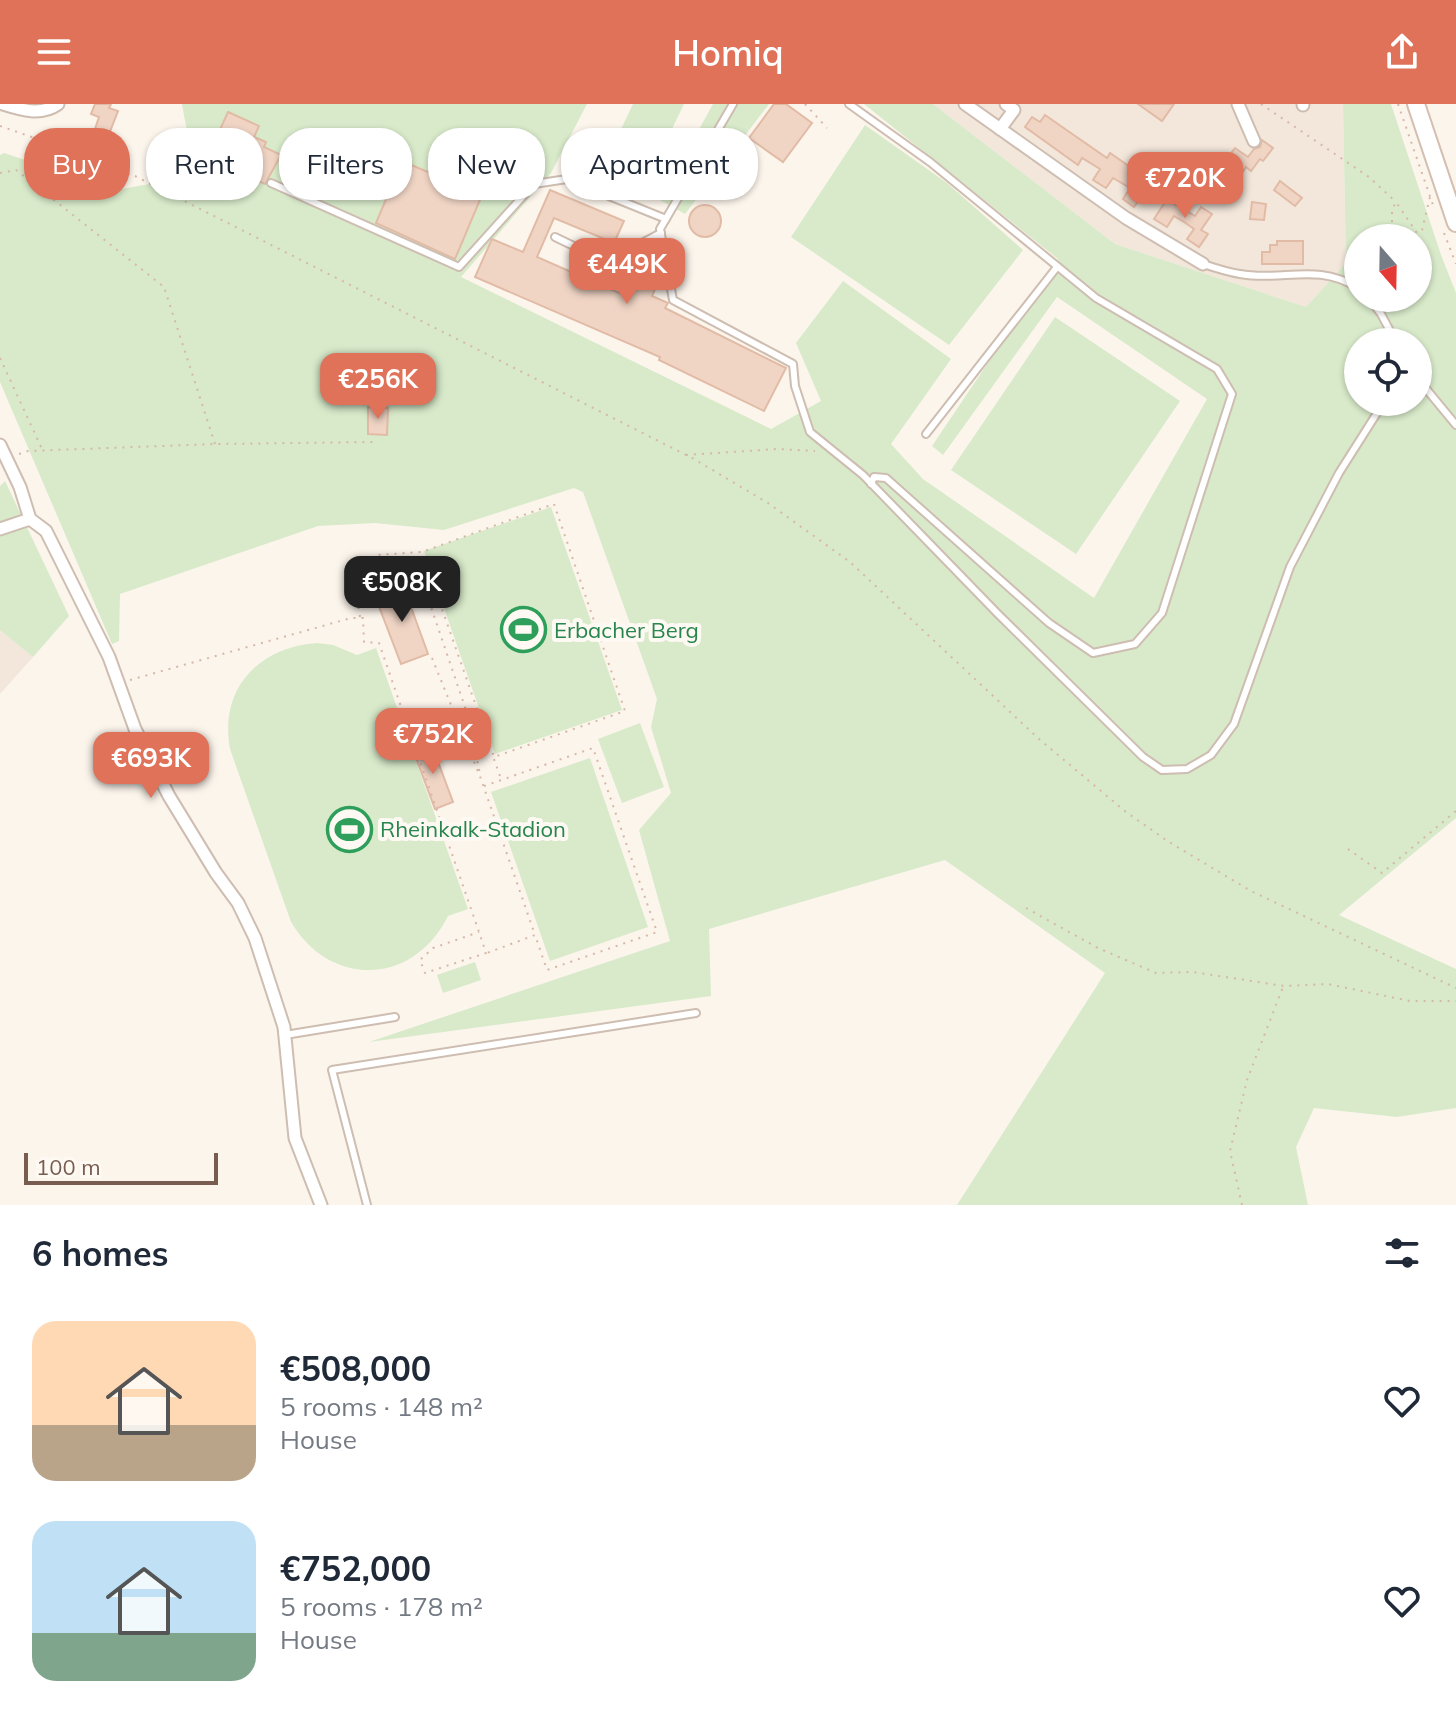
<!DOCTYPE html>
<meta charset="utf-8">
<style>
:root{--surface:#fff;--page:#f2f2f3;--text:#1f2937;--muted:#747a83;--accent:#df7258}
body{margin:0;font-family:Mulish,sans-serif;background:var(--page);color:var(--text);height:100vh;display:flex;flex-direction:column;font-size:30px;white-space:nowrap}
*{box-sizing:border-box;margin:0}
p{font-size:26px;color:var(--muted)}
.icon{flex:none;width:44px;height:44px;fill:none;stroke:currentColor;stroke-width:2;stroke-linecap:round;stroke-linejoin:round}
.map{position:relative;height:1101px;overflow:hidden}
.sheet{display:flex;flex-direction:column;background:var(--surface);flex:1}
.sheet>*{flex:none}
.banner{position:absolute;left:24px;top:24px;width:800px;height:72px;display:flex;gap:16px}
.needle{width:52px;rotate:160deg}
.tools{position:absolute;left:1344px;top:120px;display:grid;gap:16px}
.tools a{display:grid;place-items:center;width:88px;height:88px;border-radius:50%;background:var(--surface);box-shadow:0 2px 6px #0004;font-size:40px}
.scale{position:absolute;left:24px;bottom:20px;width:194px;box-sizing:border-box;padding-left:8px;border:4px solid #775c4f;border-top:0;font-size:22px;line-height:28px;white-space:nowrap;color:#775c4f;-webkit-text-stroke:6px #fef9f3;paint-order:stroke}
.price{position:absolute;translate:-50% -68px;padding:0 18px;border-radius:16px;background:var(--accent);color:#fff;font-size:26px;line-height:52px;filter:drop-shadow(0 2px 4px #0008)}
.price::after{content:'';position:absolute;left:50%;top:48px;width:24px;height:18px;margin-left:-12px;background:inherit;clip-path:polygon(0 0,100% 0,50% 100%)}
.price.active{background:#222;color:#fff}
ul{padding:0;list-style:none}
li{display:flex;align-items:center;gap:24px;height:200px;padding:0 32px}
li span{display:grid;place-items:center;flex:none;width:224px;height:160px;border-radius:24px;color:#555}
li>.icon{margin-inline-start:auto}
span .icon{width:96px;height:96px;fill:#fffc;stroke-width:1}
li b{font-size:34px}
h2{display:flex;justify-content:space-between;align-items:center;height:96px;padding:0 32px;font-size:34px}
.tag{padding:0 28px;border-radius:32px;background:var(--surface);box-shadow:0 2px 6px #0004;font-size:28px;line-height:72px}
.tag.active{background:var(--accent);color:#fff}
header{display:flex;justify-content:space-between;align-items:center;height:104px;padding:0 32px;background:var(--accent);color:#fff;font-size:36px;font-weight:600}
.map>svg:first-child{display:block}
.residential{fill:#f3e7db}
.green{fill:#d8eaca;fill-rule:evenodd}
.building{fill:#f0d5c5;stroke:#e2bba6;stroke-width:2}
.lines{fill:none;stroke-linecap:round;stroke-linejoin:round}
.lane-casing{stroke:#cebdb1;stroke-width:10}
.street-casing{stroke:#cebdb1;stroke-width:15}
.secondary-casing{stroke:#d4bfb1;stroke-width:20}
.path{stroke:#d6b8a7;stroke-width:2;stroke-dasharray:2 6;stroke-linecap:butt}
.lane{stroke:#fff;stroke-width:6}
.street{stroke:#fff;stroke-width:11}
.secondary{stroke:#fff;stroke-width:16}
.labels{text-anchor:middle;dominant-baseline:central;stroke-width:8;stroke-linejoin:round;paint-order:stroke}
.leisure-label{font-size:22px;fill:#27864d;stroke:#fef9f3;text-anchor:start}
</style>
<header><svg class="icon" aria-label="menu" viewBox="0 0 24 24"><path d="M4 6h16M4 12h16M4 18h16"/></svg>Homiq<svg class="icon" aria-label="share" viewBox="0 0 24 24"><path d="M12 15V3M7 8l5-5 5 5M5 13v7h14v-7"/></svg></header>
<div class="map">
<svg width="1456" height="1101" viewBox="0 0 1456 1101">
<rect width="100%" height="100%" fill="#fcf5ec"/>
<!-- residential -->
<g class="residential">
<polygon points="933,0 1343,0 1346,159 1306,203 1115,140"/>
<polygon points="0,526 33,553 0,590"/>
</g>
<!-- green -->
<g class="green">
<path d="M182,0H587L551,69L461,173L771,325L821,297L796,239L843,177L951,255L891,340L923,375L1094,494L1207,295L1057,193L943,351L932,342L1058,155L864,0H933L1115,140L1306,203L1346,159L1343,0H1391L1441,151L1456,189V714L1339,811L1456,865V1004L1397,1013L1314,1004L1296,1043L1308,1101H957L1105,869L945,756L709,825L711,892L369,938L670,837L639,726L671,689L651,623L657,595L583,388L574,384L444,426L375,419L318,422L120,490L119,537L112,540L0,278V51L4,49L116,86L195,72ZM1358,134H1418V194H1358ZM1358,238H1418V298H1358Z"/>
<polygon points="633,0 684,0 644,83 603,63"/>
<polygon points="713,0 769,0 685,110 660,96"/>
<polygon points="865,21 947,79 1023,146 949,241 791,133"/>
<polygon points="1055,213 1180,297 1076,450 951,366"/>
<polygon points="5,377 69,512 33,553 0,526 0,382"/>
<polygon points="551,403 622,606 495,650 424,447"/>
<path d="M317,539L333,541L357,551L376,544L468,805L448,812C414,881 331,885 291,818L230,645C219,584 259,543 317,539Z"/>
<polygon points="640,619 664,683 622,699 598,635"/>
<polygon points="590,654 648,823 550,857 491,688"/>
<polygon points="475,858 481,876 443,889 437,871"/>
</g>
<!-- building -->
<g class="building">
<polygon points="95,0 111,0 109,4 118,7 109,30 95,25 99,13 91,10"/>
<polygon points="774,0 786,0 812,19 783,58 749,34"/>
<polygon points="1138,0 1174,0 1162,17"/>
<polygon points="228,8 259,22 254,33 266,38 264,43 281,51 265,80 250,73 258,56 226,41 229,35 218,30"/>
<polygon points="1045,11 1107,54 1110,49 1143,72 1133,86 1142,92 1134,103 1123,95 1130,84 1113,74 1106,84 1093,76 1100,65 1082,54 1078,61 1025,23 1032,13 1040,18"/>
<polygon points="1262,36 1273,44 1263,57 1260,55 1251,67 1246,63 1238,75 1221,62 1235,44 1248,53 1254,45 1260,43"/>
<polygon points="402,57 482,91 455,155 376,119"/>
<polygon points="1280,77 1302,94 1295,102 1274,86"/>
<polygon points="550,86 624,117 614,139 554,114 537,153 619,189 636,150 660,161 662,169 652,192 668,199 665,204 786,264 764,307 659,256 660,253 475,173 492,135 523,148"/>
<polygon points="1167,95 1195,112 1201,103 1212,110 1201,126 1208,130 1199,143 1187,135 1194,125 1184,118 1174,112 1167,123 1154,115"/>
<polygon points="1252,98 1266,100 1264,116 1250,115"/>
<circle cx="705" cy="117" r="16"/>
<polygon points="1277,137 1303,137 1303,160 1262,160 1262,148 1270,148 1270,141 1277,141"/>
<polygon points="368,303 388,304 387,331 368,330"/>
<polygon points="403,481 428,550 401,560 375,492"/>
<polygon points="431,639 453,698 435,705 413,646"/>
</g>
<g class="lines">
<defs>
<g id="lane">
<polyline points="733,0 660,125 673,196 793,260 795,282 810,328 863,371 998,510 1143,653 1162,666 1187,665 1211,651 1234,620 1290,463 1339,369 1384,298"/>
<polyline points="849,0 930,58 1096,194 1217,265 1232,290 1162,509 1135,540 1093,549 1049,519 886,374 874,373 871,380"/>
<polyline points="271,79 459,163 534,80 567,75 666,115"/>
<path d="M555,133C610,160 607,157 661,129"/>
<path d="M1203,160C1215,164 1227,168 1240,170C1283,178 1316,158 1358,184"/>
<polyline points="1369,194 1381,210 1396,238"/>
<polyline points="1418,275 1456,321"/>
<polyline points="926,330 1057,163"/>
<polyline points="285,931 395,913"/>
<polyline points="367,1101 332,966 696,909"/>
</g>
<g id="street">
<path d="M3,0C22,6 41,12 58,0"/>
<polyline points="965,0 1126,114 1203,160"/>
<polyline points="1238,0 1254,37"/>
<polyline points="1303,0 1303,1"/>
<polyline points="1000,25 1014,6 1006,0"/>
<polyline points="0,341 20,383 30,415 46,427 109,553 135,625 169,692 216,769 238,799 255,834 284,923 295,1034 321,1101"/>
<polyline points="0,425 30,415"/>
</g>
<polyline id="secondary" points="1416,0 1456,119"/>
</defs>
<!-- lane casing -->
<use href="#lane" class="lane-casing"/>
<!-- street casing -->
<use href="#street" class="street-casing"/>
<!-- secondary casing -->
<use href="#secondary" class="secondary-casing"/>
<!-- path -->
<g class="path">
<polyline points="805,0 827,24"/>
<polyline points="1261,0 1369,73 1396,98"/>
<polyline points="1398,0 1433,101"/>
<polyline points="0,22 98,56 135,72 694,355 768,399 850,458 1039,635 1126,708 1169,738 1251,787 1456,884"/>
<polyline points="0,69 16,66 164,183 215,340"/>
<polyline points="1444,129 1456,160"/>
<polyline points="1392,134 1392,106 1396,98 1417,129 1422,126 1430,93"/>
<polyline points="0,254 42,345"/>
<polyline points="19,350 28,347 215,340 373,338"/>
<polyline points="686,351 777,345 815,347"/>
<polyline points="357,473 375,451 422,448 554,400 625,607 494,653 422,448"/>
<polyline points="360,513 354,474 410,470 431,503 468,612 480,670"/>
<polyline points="432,554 481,675 535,831 487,849"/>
<polyline points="130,576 351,514 363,514 364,538 379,539 479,828 486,849 425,869 420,856 433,844 479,828"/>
<polyline points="494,655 501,675"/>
<polyline points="484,682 593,644 657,828 547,866 535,831"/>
<polyline points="1348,745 1382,769 1456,707"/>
<polyline points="1026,804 1098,844 1156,869 1193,868 1284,882 1328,880 1410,897 1456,897"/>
<polyline points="1242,1101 1230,1047 1247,976 1283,883"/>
</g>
<!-- lane -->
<use href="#lane" class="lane"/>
<!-- street -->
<use href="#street" class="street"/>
<!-- secondary -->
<use href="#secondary" class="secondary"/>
</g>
<!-- icons -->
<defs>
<symbol id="stadium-ring" viewBox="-11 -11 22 22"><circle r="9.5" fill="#fef9f3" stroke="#2e9e5b" stroke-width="1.5"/><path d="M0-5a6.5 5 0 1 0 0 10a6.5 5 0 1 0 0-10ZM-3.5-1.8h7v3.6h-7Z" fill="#2e9e5b"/></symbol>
</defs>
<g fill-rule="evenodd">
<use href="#stadium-ring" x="498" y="500" width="51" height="51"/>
<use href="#stadium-ring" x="324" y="700" width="51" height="51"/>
</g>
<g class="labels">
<!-- leisure labels -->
<g class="leisure-label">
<text x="554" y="526">Erbacher Berg</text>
<text x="380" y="725">Rheinkalk-Stadion</text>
</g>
</g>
</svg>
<div class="tools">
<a><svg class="needle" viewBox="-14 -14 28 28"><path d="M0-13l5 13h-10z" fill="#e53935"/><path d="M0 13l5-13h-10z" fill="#747a83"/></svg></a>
<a><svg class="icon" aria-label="locate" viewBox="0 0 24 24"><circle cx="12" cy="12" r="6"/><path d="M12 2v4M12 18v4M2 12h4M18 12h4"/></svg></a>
</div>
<div class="scale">100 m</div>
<b class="price" style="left:1185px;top:116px">€720K</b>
<b class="price" style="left:627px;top:202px">€449K</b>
<b class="price" style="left:378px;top:317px">€256K</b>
<b class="price active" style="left:402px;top:520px">€508K</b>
<b class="price" style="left:433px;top:672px">€752K</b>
<b class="price" style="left:151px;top:696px">€693K</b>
<div class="banner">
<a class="tag active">Buy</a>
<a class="tag">Rent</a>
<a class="tag">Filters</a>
<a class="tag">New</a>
<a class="tag">Apartment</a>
</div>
</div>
<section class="sheet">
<h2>6 homes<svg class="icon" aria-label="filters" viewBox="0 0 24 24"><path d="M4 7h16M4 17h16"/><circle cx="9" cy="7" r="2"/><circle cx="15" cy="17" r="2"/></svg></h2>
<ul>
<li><span style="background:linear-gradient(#ffd9b3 65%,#b9a48a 0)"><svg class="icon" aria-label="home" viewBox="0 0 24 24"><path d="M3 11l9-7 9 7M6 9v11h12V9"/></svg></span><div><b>€508,000</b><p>5 rooms · 148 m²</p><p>House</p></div><svg class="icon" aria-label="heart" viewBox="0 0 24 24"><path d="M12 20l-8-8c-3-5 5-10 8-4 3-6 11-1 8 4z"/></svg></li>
<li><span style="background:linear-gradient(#bfe0f5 70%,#7fa58c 0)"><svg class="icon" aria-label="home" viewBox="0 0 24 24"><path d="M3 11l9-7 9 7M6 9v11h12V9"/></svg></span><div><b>€752,000</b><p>5 rooms · 178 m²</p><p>House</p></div><svg class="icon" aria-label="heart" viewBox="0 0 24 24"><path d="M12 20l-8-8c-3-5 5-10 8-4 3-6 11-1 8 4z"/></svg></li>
</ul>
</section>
